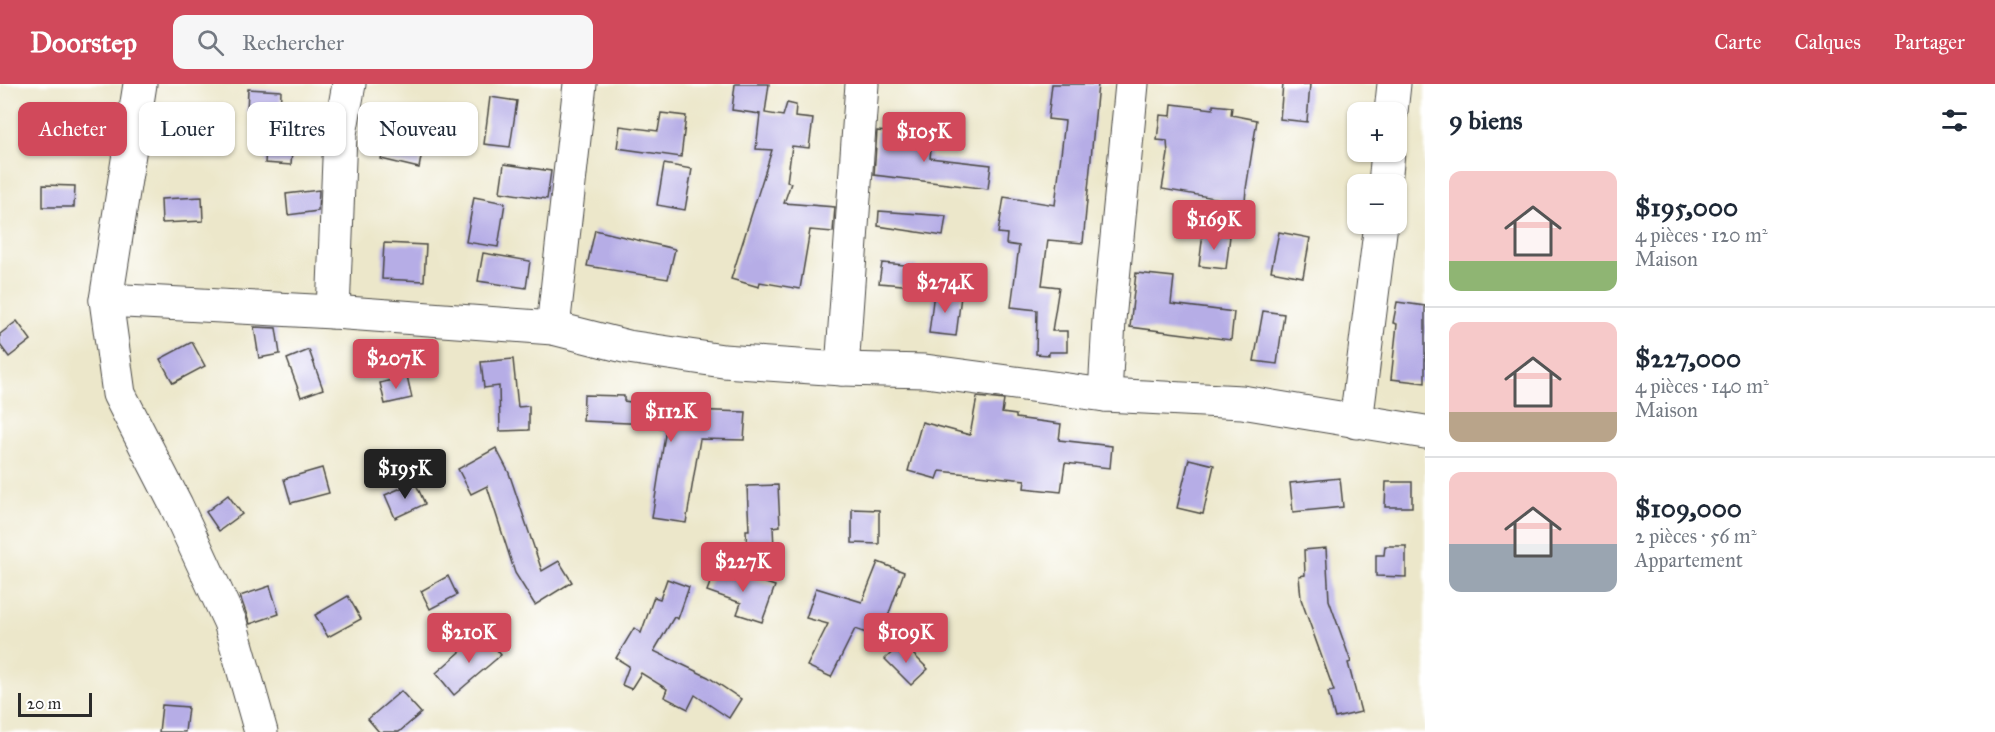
<!DOCTYPE html>
<html lang="fr">
<meta charset="utf-8">
<style>
:root{--surface:#fff;--page:#f6f6f7;--text:#1f2937;--muted:#747a83;--line:#e0e1e3;--accent:#d1495b}
body{margin:0;font-family:"IM FELL Great Primer",serif;background:var(--page);color:var(--text);height:100vh;display:flex;flex-direction:column;font-size:22px;white-space:nowrap}
*{box-sizing:border-box;margin:0}
p{font-size:20px;color:var(--muted)}
.icon{flex:none;width:33px;height:33px;fill:none;stroke:currentColor;stroke-width:2;stroke-linecap:round;stroke-linejoin:round}
.map{position:relative;flex:1;overflow:hidden}
.sheet{display:flex;flex-direction:column;background:var(--surface);width:570px}
.sheet>*{flex:none}
.guide{position:absolute;left:18px;top:18px;width:570px;height:54px;display:flex;gap:12px}
.fabs{position:absolute;left:1347px;top:18px;display:grid;gap:12px}
.fabs a{display:grid;place-items:center;width:60px;height:60px;border-radius:12px;background:var(--surface);box-shadow:0 2px 4px #0004;font-size:30px}
.scale{position:absolute;left:18px;bottom:15px;width:74px;box-sizing:border-box;padding-left:6px;border:3px solid #2b2b2b;border-top:0;font-size:16px;line-height:21px;white-space:nowrap;color:#2b2b2b;-webkit-text-stroke:4px #fff;paint-order:stroke}
.price{position:absolute;translate:-50% -51px;padding:0 14px;border-radius:6px;background:var(--accent);color:#fff;font-size:20px;line-height:39px;filter:drop-shadow(0 2px 3px #0008)}
.price::after{content:'';position:absolute;left:50%;top:36px;width:18px;height:14px;margin-left:-9px;background:inherit;clip-path:polygon(0 0,100% 0,50% 100%)}
.price.selected{background:#222;color:#fff}
ul{padding:0;list-style:none}
li{display:flex;align-items:center;gap:18px;height:150px;padding:0 24px}
li+li{border-top:2px solid var(--line)}
li span{display:grid;place-items:center;flex:none;width:168px;height:120px;border-radius:12px;color:#555}
li>.icon{margin-inline-start:auto}
span .icon{width:72px;height:72px;fill:#fffc;stroke-width:1}
li b{font-size:26px}
h2{display:flex;justify-content:space-between;align-items:center;height:72px;padding:0 24px;font-size:26px}
.pill{padding:0 21px;border-radius:12px;background:var(--surface);box-shadow:0 2px 4px #0004;font-size:21px;line-height:54px}
.pill.selected{background:var(--accent);color:#fff}
header{display:flex;align-items:center;gap:36px;box-sizing:border-box;height:84px;padding:0 30px;background:var(--accent);color:#fff}
header strong{font-size:28px}
nav{display:flex;gap:33px;margin-inline-start:auto;font-size:21px}
.search{width:420px;height:54px;background:var(--page);display:flex;align-items:center;gap:15px;box-sizing:border-box;padding:0 21px;border-radius:12px;color:var(--muted);font-size:22px}
main{display:flex;flex:1;min-height:0}
.map>svg:first-child{display:block}
.building{fill:#b6ade6}
.lines{fill:none;stroke-linecap:round;stroke-linejoin:round}
.minor-casing{stroke:#484743;stroke-width:35}
.minor{stroke:#fff;stroke-width:33}
</style>
<header>
<strong>Doorstep</strong>
<div class="search"><svg class="icon" aria-label="search" viewBox="0 0 24 24"><circle cx="10" cy="10" r="6"/><path d="M15 15l6 6"/></svg>Rechercher</div>
<nav><a>Carte</a><a>Calques</a><a>Partager</a></nav>
</header>
<main>
<div class="map">
<svg width="1425" height="648" viewBox="0 0 1425 648">
<rect width="100%" height="100%" fill="#fff"/>
<filter id="ink" filterUnits="userSpaceOnUse"><feTurbulence type="fractalNoise" baseFrequency=".0167" numOctaves="2"/><feDisplacementMap in="SourceGraphic" scale="12" xChannelSelector="R" yChannelSelector="G"/><feConvolveMatrix kernelMatrix="1 2 1 2 8 2 1 2 1" color-interpolation-filters="sRGB"/></filter>
<filter id="wash" filterUnits="userSpaceOnUse"><feTurbulence type="fractalNoise" baseFrequency=".008" numOctaves="4" result="noise"/><feDisplacementMap in="SourceGraphic" scale="24" xChannelSelector="R" yChannelSelector="G"/><feGaussianBlur stdDeviation="1.35" result="paint"/><feColorMatrix in="noise" values="0 0 0 0 0 0 0 0 0 0 0 0 0 0 0 0 0 1.4 0 .05"/><feComposite in="paint" operator="in"/></filter>
<g filter="url(#wash)">
<rect width="100%" height="100%" fill="#ece7ca"/>
<g id="blocks">
<!-- building -->
<g class="building">
<polygon points="735,0 769,0 765,29 783,32 787,19 796,21 795,33 813,35 809,64 792,62 787,98 791,99 784,119 835,123 833,148 810,146 800,205 760,198 759,203 731,195 772,66 756,65 760,30 732,26"/>
<polygon points="1052,0 1098,0 1083,159 1048,156 1042,201 1059,203 1052,247 1067,247 1067,268 1049,268 1049,271 1036,270 1037,226 1011,223 1019,162 1006,160 1007,150 998,149 1004,113 1055,121 1065,37 1048,35"/>
<polygon points="1283,0 1310,0 1307,38 1280,35"/>
<polygon points="248,5 281,7 280,29 247,28"/>
<polygon points="490,13 517,17 510,63 484,60"/>
<polygon points="1172,20 1213,25 1213,21 1232,23 1231,31 1257,36 1246,105 1243,142 1219,140 1221,115 1162,105 1168,70 1167,57 1157,56 1160,31 1171,32"/>
<polygon points="661,29 686,32 681,73 617,64 620,42 658,47"/>
<polygon points="877,47 899,49 899,54 932,56 930,74 991,81 988,105 874,91"/>
<polygon points="387,49 424,57 419,84 381,75"/>
<polygon points="267,50 293,51 291,81 265,79"/>
<polygon points="504,80 551,87 547,115 500,108"/>
<polygon points="664,80 692,85 685,126 657,121"/>
<polygon points="43,101 75,102 74,123 43,123"/>
<polygon points="319,106 318,127 288,131 286,110"/>
<polygon points="202,113 203,137 162,139 161,115"/>
<polygon points="474,113 505,119 498,163 466,158"/>
<polygon points="879,127 946,132 943,152 878,142"/>
<polygon points="595,146 675,165 668,195 587,182"/>
<polygon points="1279,148 1310,154 1303,193 1271,187"/>
<polygon points="1203,149 1230,152 1226,185 1199,182"/>
<polygon points="384,159 426,161 424,197 382,195"/>
<polygon points="483,169 530,177 526,204 478,197"/>
<polygon points="882,179 916,182 914,202 879,199"/>
<polygon points="1136,189 1174,193 1171,220 1234,228 1231,256 1130,243"/>
<polygon points="934,208 961,212 956,252 929,249"/>
<polygon points="1397,218 1425,222 1425,299 1391,295 1397,240 1393,239"/>
<polygon points="1263,227 1284,230 1277,280 1254,277"/>
<polygon points="17,237 31,256 9,273 0,261 0,250"/>
<polygon points="254,243 276,244 280,270 259,274"/>
<polygon points="192,258 205,282 173,299 160,275"/>
<polygon points="309,266 323,305 301,313 287,275"/>
<polygon points="513,275 518,323 529,322 529,346 500,347 499,302 484,304 481,278"/>
<polygon points="407,292 412,314 385,320 380,299"/>
<polygon points="584,311 624,312 624,317 690,326 746,328 744,356 700,355 686,439 652,434 666,344 651,343 651,340 583,337"/>
<polygon points="977,313 1004,316 1002,329 1016,331 1016,334 1061,340 1059,356 1112,362 1110,384 1065,379 1061,408 1024,404 1025,396 940,387 937,395 908,387 922,338 970,351"/>
<polygon points="496,364 509,389 542,487 559,477 572,498 535,521 515,489 487,402 471,410 458,385"/>
<polygon points="1189,375 1214,381 1203,430 1177,424"/>
<polygon points="322,384 329,409 291,419 284,395"/>
<polygon points="1340,394 1343,423 1293,428 1290,399"/>
<polygon points="415,398 425,420 395,434 385,411"/>
<polygon points="1386,398 1412,398 1412,423 1385,423"/>
<polygon points="778,401 780,442 773,443 774,464 747,467 746,446 749,446 747,402"/>
<polygon points="228,411 242,430 219,447 206,428"/>
<polygon points="852,425 879,426 879,460 852,459"/>
<polygon points="1385,462 1406,462 1406,493 1376,492 1376,471 1384,471"/>
<polygon points="1326,464 1329,516 1351,578 1348,579 1361,628 1335,634 1328,608 1334,607 1301,515 1299,492 1305,491 1304,466"/>
<polygon points="878,478 904,488 880,554 855,545 831,593 807,582 828,540 806,534 816,504 862,518"/>
<polygon points="716,483 775,502 762,538 737,530 741,519 707,507"/>
<polygon points="448,492 457,511 430,525 421,507"/>
<polygon points="667,495 689,503 678,535 674,533 654,567 708,593 741,615 729,634 695,611 688,625 664,613 667,605 641,589 631,605 622,601 629,582 616,574 634,544 641,549 654,513 660,515"/>
<polygon points="270,502 279,530 250,540 240,512"/>
<polygon points="348,512 361,535 328,553 315,531"/>
<polygon points="483,548 501,571 454,611 436,589"/>
<polygon points="902,559 928,585 911,601 885,575"/>
<polygon points="401,607 421,629 399,648 379,648 368,635"/>
<polygon points="162,621 188,623 185,648 159,648"/>
</g>
</g>
</g>
<g filter="url(#ink)">
<use href="#blocks" fill-opacity="0" stroke="#484743" stroke-width="1.5"/>
<g class="lines">
<defs>
<g id="minor">
<polyline points="140,0 106,216 119,310 176,421 230,538 261,648"/>
<polyline points="1391,28 1394,0"/>
<polyline points="1385,100 1388,68"/>
<polyline points="106,216 333,228 553,244 628,263 723,277 842,285 925,287 1105,311 1242,318 1425,348"/>
<polyline points="333,228 340,50 349,0"/>
<polyline points="553,244 580,0"/>
<polyline points="842,285 862,0"/>
<polyline points="1105,311 1109,236 1132,0"/>
<polyline points="1356,338 1381,140"/>
</g>
</defs>
<!-- minor casing -->
<use href="#minor" class="minor-casing"/>
<!-- minor -->
<use href="#minor" class="minor"/>
</g>
</g>
</svg>
<div class="fabs">
<a>+</a>
<a>−</a>
</div>
<div class="scale">20 m</div>
<b class="price" style="left:924px;top:79px">$105K</b>
<b class="price" style="left:1214px;top:167px">$169K</b>
<b class="price" style="left:945px;top:230px">$274K</b>
<b class="price" style="left:396px;top:306px">$207K</b>
<b class="price" style="left:671px;top:359px">$112K</b>
<b class="price selected" style="left:405px;top:416px">$195K</b>
<b class="price" style="left:743px;top:509px">$227K</b>
<b class="price" style="left:469px;top:580px">$210K</b>
<b class="price" style="left:906px;top:580px">$109K</b>
<div class="guide">
<a class="pill selected">Acheter</a>
<a class="pill">Louer</a>
<a class="pill">Filtres</a>
<a class="pill">Nouveau</a>
</div>
</div>
<section class="sheet">
<h2>9 biens<svg class="icon" aria-label="filters" viewBox="0 0 24 24"><path d="M4 7h16M4 17h16"/><circle cx="9" cy="7" r="2"/><circle cx="15" cy="17" r="2"/></svg></h2>
<ul>
<li><span style="background:linear-gradient(#f6c9c9 75%,#8fb573 0)"><svg class="icon" aria-label="home" viewBox="0 0 24 24"><path d="M3 11l9-7 9 7M6 9v11h12V9"/></svg></span><div><b>$195,000</b><p>4 pièces · 120 m²</p><p>Maison</p></div></li>
<li><span style="background:linear-gradient(#f6c9c9 75%,#b9a48a 0)"><svg class="icon" aria-label="home" viewBox="0 0 24 24"><path d="M3 11l9-7 9 7M6 9v11h12V9"/></svg></span><div><b>$227,000</b><p>4 pièces · 140 m²</p><p>Maison</p></div></li>
<li><span style="background:linear-gradient(#f6c9c9 60%,#9aa5b1 0)"><svg class="icon" aria-label="home" viewBox="0 0 24 24"><path d="M3 11l9-7 9 7M6 9v11h12V9"/></svg></span><div><b>$109,000</b><p>2 pièces · 56 m²</p><p>Appartement</p></div></li>
</ul>
</section>
</main>
